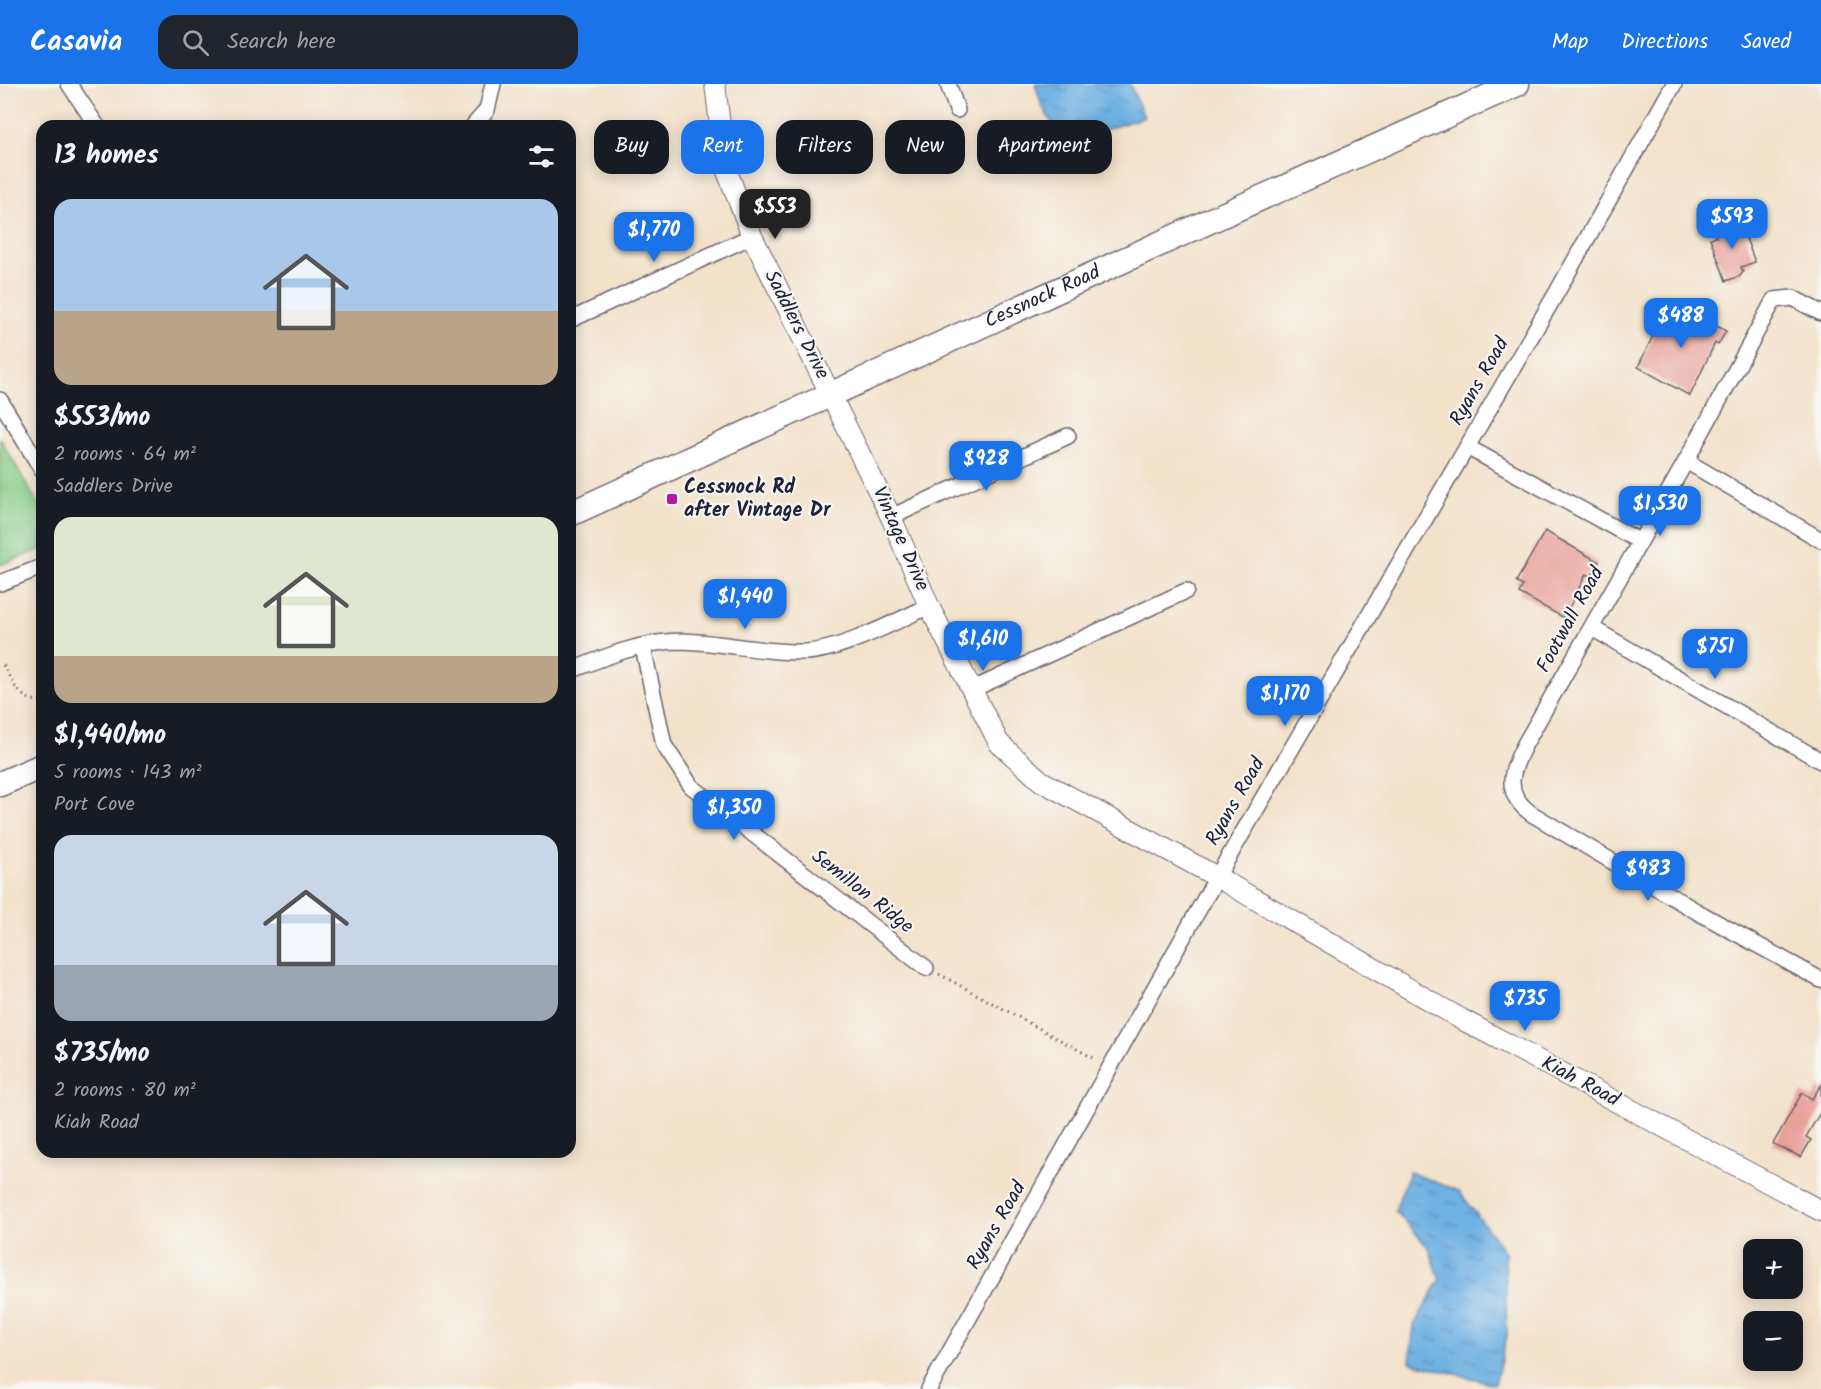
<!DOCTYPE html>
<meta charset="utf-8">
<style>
:root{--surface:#171b24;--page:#20242c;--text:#f1f3f6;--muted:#9ea1a6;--accent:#1a73e8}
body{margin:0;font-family:Kalam,sans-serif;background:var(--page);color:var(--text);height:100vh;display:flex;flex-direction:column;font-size:22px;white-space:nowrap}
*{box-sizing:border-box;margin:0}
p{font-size:20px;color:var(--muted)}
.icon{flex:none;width:33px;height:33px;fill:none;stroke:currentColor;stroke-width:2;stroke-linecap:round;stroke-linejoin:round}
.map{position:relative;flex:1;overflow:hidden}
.sheet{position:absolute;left:36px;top:36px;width:540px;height:1038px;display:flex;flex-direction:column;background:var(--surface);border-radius:18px;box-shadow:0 3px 15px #0003}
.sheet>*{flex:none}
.guide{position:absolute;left:594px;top:36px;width:570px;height:54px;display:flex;gap:12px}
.tools{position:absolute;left:1743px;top:1155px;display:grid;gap:12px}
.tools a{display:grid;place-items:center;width:60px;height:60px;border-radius:12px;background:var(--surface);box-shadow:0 3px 15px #0003;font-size:30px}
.price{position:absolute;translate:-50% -51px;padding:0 14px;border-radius:12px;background:var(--accent);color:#fff;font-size:20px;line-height:39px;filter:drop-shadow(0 2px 3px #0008)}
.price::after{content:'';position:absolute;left:50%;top:36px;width:18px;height:14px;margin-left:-9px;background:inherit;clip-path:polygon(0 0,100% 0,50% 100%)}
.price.on{background:#222;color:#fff}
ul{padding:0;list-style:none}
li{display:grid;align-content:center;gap:12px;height:318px;padding:0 18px}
li span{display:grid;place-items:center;height:186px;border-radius:18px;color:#555}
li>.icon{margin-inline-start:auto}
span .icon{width:108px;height:108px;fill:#fffc;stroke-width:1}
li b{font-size:26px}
h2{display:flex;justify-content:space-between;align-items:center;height:72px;padding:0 18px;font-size:26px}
.pill{padding:0 21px;border-radius:18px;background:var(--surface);box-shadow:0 3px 15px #0003;font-size:21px;line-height:54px}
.pill.on{background:var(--accent);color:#fff}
header{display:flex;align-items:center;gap:36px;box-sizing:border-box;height:84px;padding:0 30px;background:var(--accent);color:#fff}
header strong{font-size:28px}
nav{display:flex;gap:33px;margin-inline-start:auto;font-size:21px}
.search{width:420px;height:54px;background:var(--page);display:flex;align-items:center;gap:15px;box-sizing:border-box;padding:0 21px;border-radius:18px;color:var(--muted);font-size:22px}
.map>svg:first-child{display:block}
.green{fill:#86cb85;stroke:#547660;stroke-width:1.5}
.water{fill:url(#water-ripples);stroke:#486a8f;stroke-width:1.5}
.building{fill:#e8a199}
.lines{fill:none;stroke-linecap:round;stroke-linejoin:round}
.minor-casing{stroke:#6b656d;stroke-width:18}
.tertiary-casing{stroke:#6b656d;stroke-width:22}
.primary-casing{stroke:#6b656d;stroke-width:27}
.path{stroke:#6b656d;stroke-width:3;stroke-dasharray:1.5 4.5;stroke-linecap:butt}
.minor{stroke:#fff;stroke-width:15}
.tertiary{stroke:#fff;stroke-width:20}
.primary{stroke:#fff;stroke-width:24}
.poi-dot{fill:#b5179e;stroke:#f6f6f2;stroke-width:2}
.labels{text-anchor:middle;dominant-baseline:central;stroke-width:4.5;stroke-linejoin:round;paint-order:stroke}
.street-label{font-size:20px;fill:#22223b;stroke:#f6f6f2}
.poi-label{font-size:20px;font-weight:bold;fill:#22223b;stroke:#f6f6f2;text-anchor:start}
</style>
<header>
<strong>Casavia</strong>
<div class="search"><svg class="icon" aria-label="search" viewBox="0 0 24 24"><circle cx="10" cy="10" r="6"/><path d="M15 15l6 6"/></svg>Search here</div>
<nav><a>Map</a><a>Directions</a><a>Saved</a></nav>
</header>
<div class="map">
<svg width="1821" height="1305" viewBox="0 0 1821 1305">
<defs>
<pattern id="water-ripples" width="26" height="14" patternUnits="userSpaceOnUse" patternTransform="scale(1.5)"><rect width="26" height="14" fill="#6eb1e3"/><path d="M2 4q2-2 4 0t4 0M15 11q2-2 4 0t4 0" fill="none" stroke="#5a90b9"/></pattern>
</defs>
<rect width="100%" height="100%" fill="#f6f6f2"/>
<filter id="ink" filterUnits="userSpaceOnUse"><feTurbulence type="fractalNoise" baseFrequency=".0167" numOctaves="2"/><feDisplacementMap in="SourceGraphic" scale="12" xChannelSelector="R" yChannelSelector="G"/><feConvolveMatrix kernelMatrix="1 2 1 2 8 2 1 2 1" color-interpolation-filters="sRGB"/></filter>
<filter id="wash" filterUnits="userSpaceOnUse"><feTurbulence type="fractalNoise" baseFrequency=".008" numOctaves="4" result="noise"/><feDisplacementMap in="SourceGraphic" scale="24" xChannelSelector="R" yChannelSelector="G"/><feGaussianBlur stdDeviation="1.35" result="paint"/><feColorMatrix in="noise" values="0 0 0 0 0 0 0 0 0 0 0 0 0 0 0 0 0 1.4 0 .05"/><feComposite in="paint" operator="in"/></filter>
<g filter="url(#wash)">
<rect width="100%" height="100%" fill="#f3e2ca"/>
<!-- green -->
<polygon class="green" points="0,354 42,427 42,465 0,481"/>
<!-- water -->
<g class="water">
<polygon points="1035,0 1130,0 1144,33 1064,59 1042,22"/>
<polygon points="1409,1088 1459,1107 1505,1168 1507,1252 1495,1300 1410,1278 1414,1241 1440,1196 1429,1164 1395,1127"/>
</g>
<g id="blocks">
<!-- building -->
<g class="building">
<polygon points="1732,138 1734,144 1741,141 1755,178 1741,183 1743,188 1740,192 1726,197 1710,154 1716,153 1713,145"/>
<polygon points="1678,220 1726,247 1718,261 1715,259 1690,312 1638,283 1660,237 1666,241"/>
<polygon points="1545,447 1599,478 1591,493 1586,490 1564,534 1519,509 1523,502 1516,498"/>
<polygon points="1821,1001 1821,1027 1806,1053 1811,1056 1801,1073 1773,1060 1802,1009 1812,1015"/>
</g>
</g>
</g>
<g filter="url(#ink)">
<use href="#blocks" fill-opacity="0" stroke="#6b656d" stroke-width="1.5"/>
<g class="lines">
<defs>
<g id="minor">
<polyline points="69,0 97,42"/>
<polyline points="948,0 957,26"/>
<polyline points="473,42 487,26 493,0"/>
<path d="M1821,229L1793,214L1774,216L1686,377L1525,660C1511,687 1502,709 1532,730L1696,827L1821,896"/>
<polyline points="570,236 752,152"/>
<polyline points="0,316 42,386"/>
<polyline points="1467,363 1639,457"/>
<polyline points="1686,377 1821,456"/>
<polyline points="891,433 1068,352"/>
<polyline points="0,499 42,483"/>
<polyline points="1592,544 1821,677"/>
<polyline points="643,563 664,661 691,702 926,884"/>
<path d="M570,587C604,573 643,557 681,557C722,558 763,569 805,568C840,567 897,537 929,522"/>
<polyline points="971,606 1186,507"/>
<polyline points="929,1305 1217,793 1557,208 1674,0"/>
</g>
<polyline id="tertiary" points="715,0 725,82 752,152 891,433 929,522 999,659 1041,697 1217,793 1461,935 1821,1127"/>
<g id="primary">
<path id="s1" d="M570,430L1216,134L1517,0"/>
<polyline points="0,700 42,682"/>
</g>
</defs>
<!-- minor casing -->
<use href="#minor" class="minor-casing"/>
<!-- tertiary casing -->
<use href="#tertiary" class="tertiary-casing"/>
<!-- primary casing -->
<use href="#primary" class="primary-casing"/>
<!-- path -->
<g class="path">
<path d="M3,581C13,599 19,617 42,617"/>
<polyline points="939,890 1097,976"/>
</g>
<!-- minor -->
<use href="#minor" class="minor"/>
<!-- tertiary -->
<use href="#tertiary" class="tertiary"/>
<!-- primary -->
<use href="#primary" class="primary"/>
</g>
</g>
<!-- markers -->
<rect class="poi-dot" x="666" y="409" width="12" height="12" rx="3"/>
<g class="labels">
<!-- street labels -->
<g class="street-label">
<text stroke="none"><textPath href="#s1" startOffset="520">Cessnock Road</textPath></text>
<text transform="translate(796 241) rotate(63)">Saddlers Drive</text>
<text transform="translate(1480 298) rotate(-60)">Ryans Road</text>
<text transform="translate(900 455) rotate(66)">Vintage Drive</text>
<text transform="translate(1571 536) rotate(-61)">Footwall Road</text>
<text transform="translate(1236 718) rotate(-60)">Ryans Road</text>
<text transform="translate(862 808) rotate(38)">Semillon Ridge</text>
<text transform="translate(1580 998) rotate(28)">Kiah Road</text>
<text transform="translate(997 1142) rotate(-60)">Ryans Road</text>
</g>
<!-- poi labels -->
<g class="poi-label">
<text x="684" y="404">Cessnock Rd<tspan x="684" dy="23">after Vintage Dr</tspan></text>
</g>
</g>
</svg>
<div class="tools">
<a>+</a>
<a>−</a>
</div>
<b class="price on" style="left:775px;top:156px">$553</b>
<b class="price" style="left:1732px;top:166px">$593</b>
<b class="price" style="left:654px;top:179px">$1,770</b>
<b class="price" style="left:1681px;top:265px">$488</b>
<b class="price" style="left:986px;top:408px">$928</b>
<b class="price" style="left:1660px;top:453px">$1,530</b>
<b class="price" style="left:745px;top:546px">$1,440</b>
<b class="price" style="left:983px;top:588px">$1,610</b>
<b class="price" style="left:1715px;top:596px">$751</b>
<b class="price" style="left:1285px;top:643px">$1,170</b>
<b class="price" style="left:734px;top:757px">$1,350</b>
<b class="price" style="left:1648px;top:818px">$983</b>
<b class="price" style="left:1525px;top:948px">$735</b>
<div class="guide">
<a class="pill">Buy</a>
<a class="pill on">Rent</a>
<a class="pill">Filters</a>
<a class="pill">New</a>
<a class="pill">Apartment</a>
</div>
<section class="sheet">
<h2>13 homes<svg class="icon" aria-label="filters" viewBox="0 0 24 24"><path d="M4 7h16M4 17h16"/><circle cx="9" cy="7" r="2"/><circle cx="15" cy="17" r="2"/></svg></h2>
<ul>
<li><span style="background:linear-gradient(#a9c7e8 60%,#b9a48a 0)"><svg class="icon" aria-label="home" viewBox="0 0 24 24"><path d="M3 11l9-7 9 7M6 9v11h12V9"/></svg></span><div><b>$553/mo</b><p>2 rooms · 64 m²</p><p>Saddlers Drive</p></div></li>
<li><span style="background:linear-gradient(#dfe7d0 75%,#b9a48a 0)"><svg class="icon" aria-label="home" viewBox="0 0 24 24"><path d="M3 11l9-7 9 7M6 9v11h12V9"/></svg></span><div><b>$1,440/mo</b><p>5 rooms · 143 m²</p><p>Port Cove</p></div></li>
<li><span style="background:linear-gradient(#c9d6e8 70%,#9aa5b1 0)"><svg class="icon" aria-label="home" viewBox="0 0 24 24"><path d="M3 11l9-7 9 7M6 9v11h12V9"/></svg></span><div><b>$735/mo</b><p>2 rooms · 80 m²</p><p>Kiah Road</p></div></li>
</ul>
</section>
</div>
